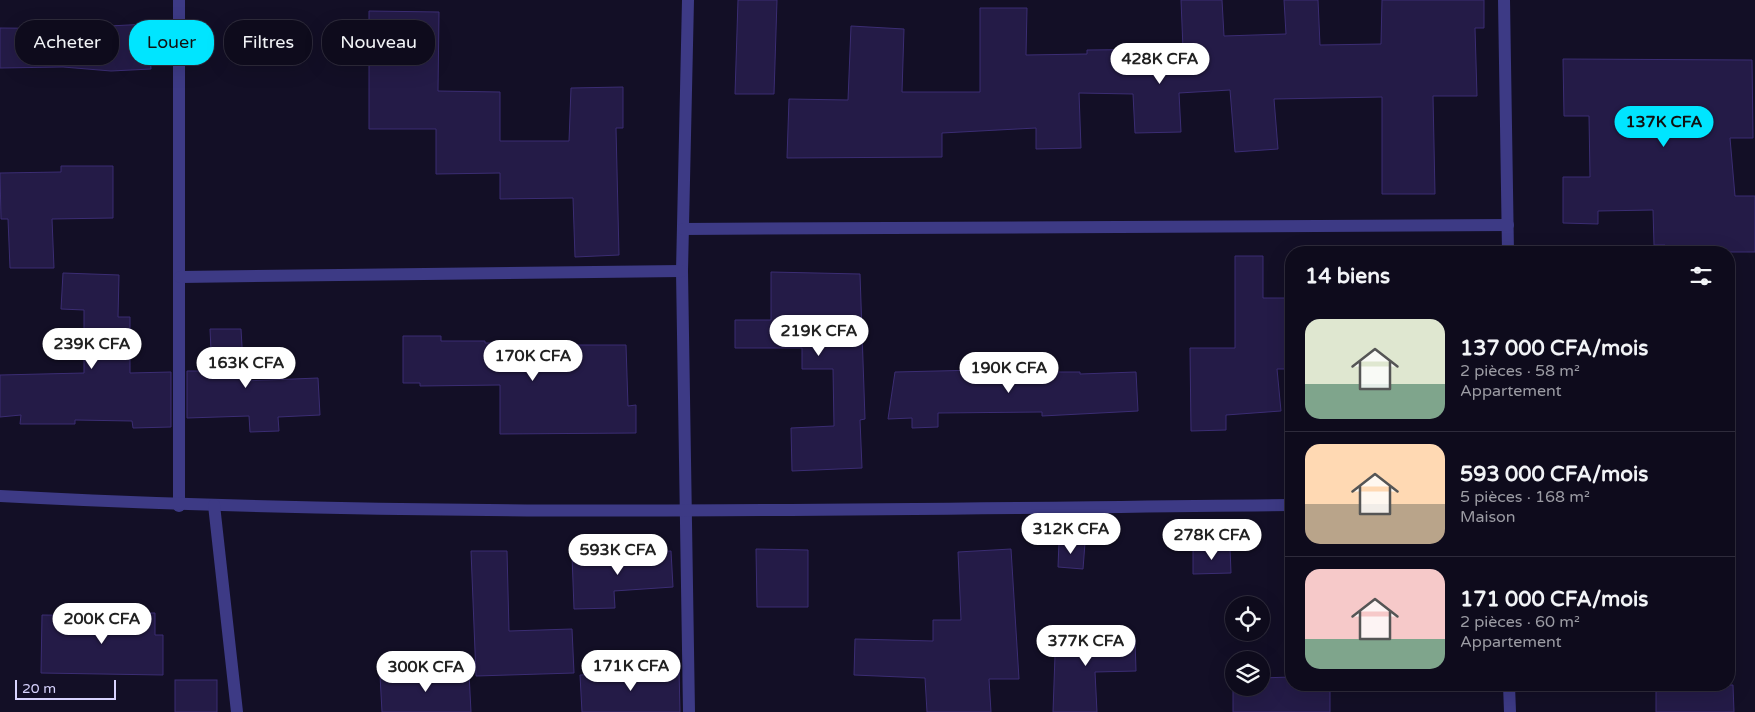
<!DOCTYPE html>
<html lang="fr">
<meta charset="utf-8">
<style>
:root{--surface:#0e0b1c;--page:#171425;--text:#f1f3f6;--muted:#9b9ba3;--line:#2e2b3b;--accent:#00e5ff}
body{margin:0;font-family:"Varela Round",sans-serif;background:var(--page);color:var(--text);height:100vh;display:flex;flex-direction:column;font-size:19px;white-space:nowrap}
*{box-sizing:border-box;margin:0}
p{font-size:16px;color:var(--muted)}
.icon{flex:none;width:28px;height:28px;fill:none;stroke:currentColor;stroke-width:2;stroke-linecap:round;stroke-linejoin:round}
.map{position:relative;flex:1;overflow:hidden}
.panel{position:absolute;left:1285px;top:246px;width:450px;height:445px;display:flex;flex-direction:column;background:var(--surface);border-radius:20px;box-shadow:0 5px 20px #0002,0 0 0 1px var(--line)}
.panel>*{flex:none}
.guide{position:absolute;left:15px;top:20px;width:475px;height:45px;display:flex;gap:10px}
.tools{position:absolute;left:1225px;top:596px;display:grid;gap:10px}
.tools a{display:grid;place-items:center;width:45px;height:45px;border-radius:50%;background:var(--surface);box-shadow:0 5px 20px #0002,0 0 0 1px var(--line);font-size:25px}
.scale{position:absolute;left:15px;bottom:12px;width:101px;box-sizing:border-box;padding-left:5px;border:2px solid #d9d4ff;border-top:0;font-size:14px;line-height:18px;white-space:nowrap;color:#d9d4ff;-webkit-text-stroke:4px #130f26;paint-order:stroke}
.price{position:absolute;translate:-50% -42px;padding:0 11px;border-radius:18px;background:#fff;color:#222;font-size:16px;line-height:32px;filter:drop-shadow(0 1px 2px #0008)}
.price::after{content:'';position:absolute;left:50%;top:30px;width:15px;height:11px;margin-left:-8px;background:inherit;clip-path:polygon(0 0,100% 0,50% 100%)}
.price.active{background:var(--accent);color:#111}
ul{padding:0;list-style:none}
li{display:flex;align-items:center;gap:15px;height:125px;padding:0 20px}
li+li{border-top:1px solid var(--line)}
li span{display:grid;place-items:center;flex:none;width:140px;height:100px;border-radius:15px;color:#555}
li>.icon{margin-inline-start:auto}
span .icon{width:60px;height:60px;fill:#fffc;stroke-width:1}
li b{font-size:21px}
h2{display:flex;justify-content:space-between;align-items:center;height:60px;padding:0 20px;font-size:21px}
.tag{padding:0 18px;border-radius:20px;background:var(--surface);box-shadow:0 5px 20px #0002,0 0 0 1px var(--line);font-size:18px;line-height:45px}
.tag.active{background:var(--accent);color:#111}
.map>svg:first-child{display:block}
.building{fill:#241b47;stroke:#3b2d73}
.lines{fill:none;stroke-linecap:round;stroke-linejoin:round}
.street{stroke:#3d3a85;stroke-width:12}
</style>
<div class="map">
<svg width="1755" height="712" viewBox="0 0 1755 712">
<rect width="100%" height="100%" fill="#130f26"/>
<!-- building -->
<g class="building">
<polygon points="738,0 777,0 774,94 735,94"/>
<polygon points="1181,0 1222,0 1224,36 1286,34 1284,0 1318,0 1320,45 1381,44 1382,0 1484,0 1484,28 1475,28 1477,96 1433,96 1435,194 1382,194 1382,97 1274,99 1278,149 1235,152 1230,90 1179,93 1181,132 1135,133 1133,94 1079,93 1081,148 1036,149 1036,128 942,133 942,157 787,158 789,99 848,100 851,26 904,29 902,92 980,92 980,8 1027,8 1026,55 1087,54 1087,50 1183,49"/>
<polygon points="369,11 439,12 438,91 500,92 500,141 569,141 571,88 623,87 623,128 616,128 619,255 575,257 573,198 500,199 500,173 436,174 436,129 369,129"/>
<polygon points="148,24 151,69 111,71 63,67 0,68 0,28 109,29 109,26"/>
<polygon points="1563,59 1752,60 1753,138 1730,138 1735,196 1755,196 1755,252 1665,252 1665,245 1654,245 1653,210 1598,211 1598,224 1563,223 1563,177 1590,177 1589,116 1564,116"/>
<polygon points="61,166 113,166 113,218 52,219 54,268 10,268 8,219 1,219 0,173 61,172"/>
<polygon points="1235,256 1263,256 1263,298 1291,298 1291,369 1277,369 1281,411 1226,415 1226,430 1191,431 1190,348 1235,348"/>
<polygon points="771,272 860,274 865,419 860,420 862,468 792,471 791,428 834,426 833,369 802,369 802,348 735,348 735,320 771,320"/>
<polygon points="63,273 119,275 118,317 130,317 130,373 171,372 171,427 133,428 132,421 75,420 75,424 20,424 21,415 0,417 0,375 84,373 84,310 61,309"/>
<polygon points="210,329 241,329 244,381 318,378 320,415 278,417 279,431 250,432 249,416 187,418 187,371 212,371"/>
<polygon points="403,336 441,336 441,341 485,341 485,343 525,343 525,345 626,345 628,406 636,405 636,433 500,434 500,385 420,386 420,383 403,383"/>
<polygon points="979,370 979,372 1080,372 1080,374 1136,372 1138,411 1042,416 1042,412 938,413 938,427 912,428 912,418 888,419 895,372"/>
<polygon points="1059,542 1085,543 1083,569 1058,567"/>
<polygon points="1193,548 1230,548 1231,573 1193,574"/>
<polygon points="756,549 808,550 808,607 757,607"/>
<polygon points="1011,549 1019,679 989,679 991,712 927,712 925,678 854,675 855,639 933,641 933,620 961,620 958,552"/>
<polygon points="471,551 507,551 509,631 572,629 574,673 476,676"/>
<polygon points="671,551 673,587 614,591 615,608 574,609 572,555"/>
<polygon points="120,613 155,613 155,635 163,635 163,675 41,673 42,615 120,616"/>
<polygon points="1086,626 1087,640 1135,639 1136,671 1095,672 1097,712 1053,712 1056,627"/>
<polygon points="679,670 680,712 582,712 580,675"/>
<polygon points="417,673 417,676 469,673 471,712 382,712 380,675"/>
<polygon points="1291,677 1291,685 1330,685 1330,712 1233,712 1233,678 1234,688 1261,688 1261,678"/>
<rect x="175" y="680" width="42" height="32"/>
<polygon points="1656,685 1733,685 1734,712 1656,712"/>
</g>
<g class="lines">
<!-- street -->
<g class="street">
<polyline points="179,0 179,506"/>
<polyline points="688,0 682,271 689,712"/>
<polyline points="1504,0 1508,252"/>
<polyline points="683,229 1508,225"/>
<polyline points="180,277 682,271"/>
<path d="M0,496C430,519 861,509 1291,505"/>
<polyline points="214,505 237,712"/>
<polyline points="1509,685 1510,712"/>
</g>
</g>
</svg>
<div class="tools">
<a><svg class="icon" aria-label="locate" viewBox="0 0 24 24"><circle cx="12" cy="12" r="6"/><path d="M12 2v4M12 18v4M2 12h4M18 12h4"/></svg></a>
<a><svg class="icon" aria-label="layers" viewBox="0 0 24 24"><path d="M12 4l9 5-9 5-9-5zM3 14l9 5 9-5"/></svg></a>
</div>
<div class="scale">20 m</div>
<b class="price" style="left:1160px;top:85px">428K CFA</b>
<b class="price active" style="left:1664px;top:148px">137K CFA</b>
<b class="price" style="left:819px;top:357px">219K CFA</b>
<b class="price" style="left:92px;top:370px">239K CFA</b>
<b class="price" style="left:533px;top:382px">170K CFA</b>
<b class="price" style="left:246px;top:389px">163K CFA</b>
<b class="price" style="left:1009px;top:394px">190K CFA</b>
<b class="price" style="left:1071px;top:555px">312K CFA</b>
<b class="price" style="left:1212px;top:561px">278K CFA</b>
<b class="price" style="left:618px;top:576px">593K CFA</b>
<b class="price" style="left:102px;top:645px">200K CFA</b>
<b class="price" style="left:1086px;top:667px">377K CFA</b>
<b class="price" style="left:631px;top:692px">171K CFA</b>
<b class="price" style="left:426px;top:693px">300K CFA</b>
<div class="guide">
<a class="tag">Acheter</a>
<a class="tag active">Louer</a>
<a class="tag">Filtres</a>
<a class="tag">Nouveau</a>
</div>
<section class="panel">
<h2>14 biens<svg class="icon" aria-label="filters" viewBox="0 0 24 24"><path d="M4 7h16M4 17h16"/><circle cx="9" cy="7" r="2"/><circle cx="15" cy="17" r="2"/></svg></h2>
<ul>
<li><span style="background:linear-gradient(#dfe7d0 65%,#7fa58c 0)"><svg class="icon" aria-label="home" viewBox="0 0 24 24"><path d="M3 11l9-7 9 7M6 9v11h12V9"/></svg></span><div><b>137 000 CFA/mois</b><p>2 pièces · 58 m²</p><p>Appartement</p></div></li>
<li><span style="background:linear-gradient(#ffd9b3 60%,#b9a48a 0)"><svg class="icon" aria-label="home" viewBox="0 0 24 24"><path d="M3 11l9-7 9 7M6 9v11h12V9"/></svg></span><div><b>593 000 CFA/mois</b><p>5 pièces · 168 m²</p><p>Maison</p></div></li>
<li><span style="background:linear-gradient(#f6c9c9 70%,#7fa58c 0)"><svg class="icon" aria-label="home" viewBox="0 0 24 24"><path d="M3 11l9-7 9 7M6 9v11h12V9"/></svg></span><div><b>171 000 CFA/mois</b><p>2 pièces · 60 m²</p><p>Appartement</p></div></li>
</ul>
</section>
</div>
